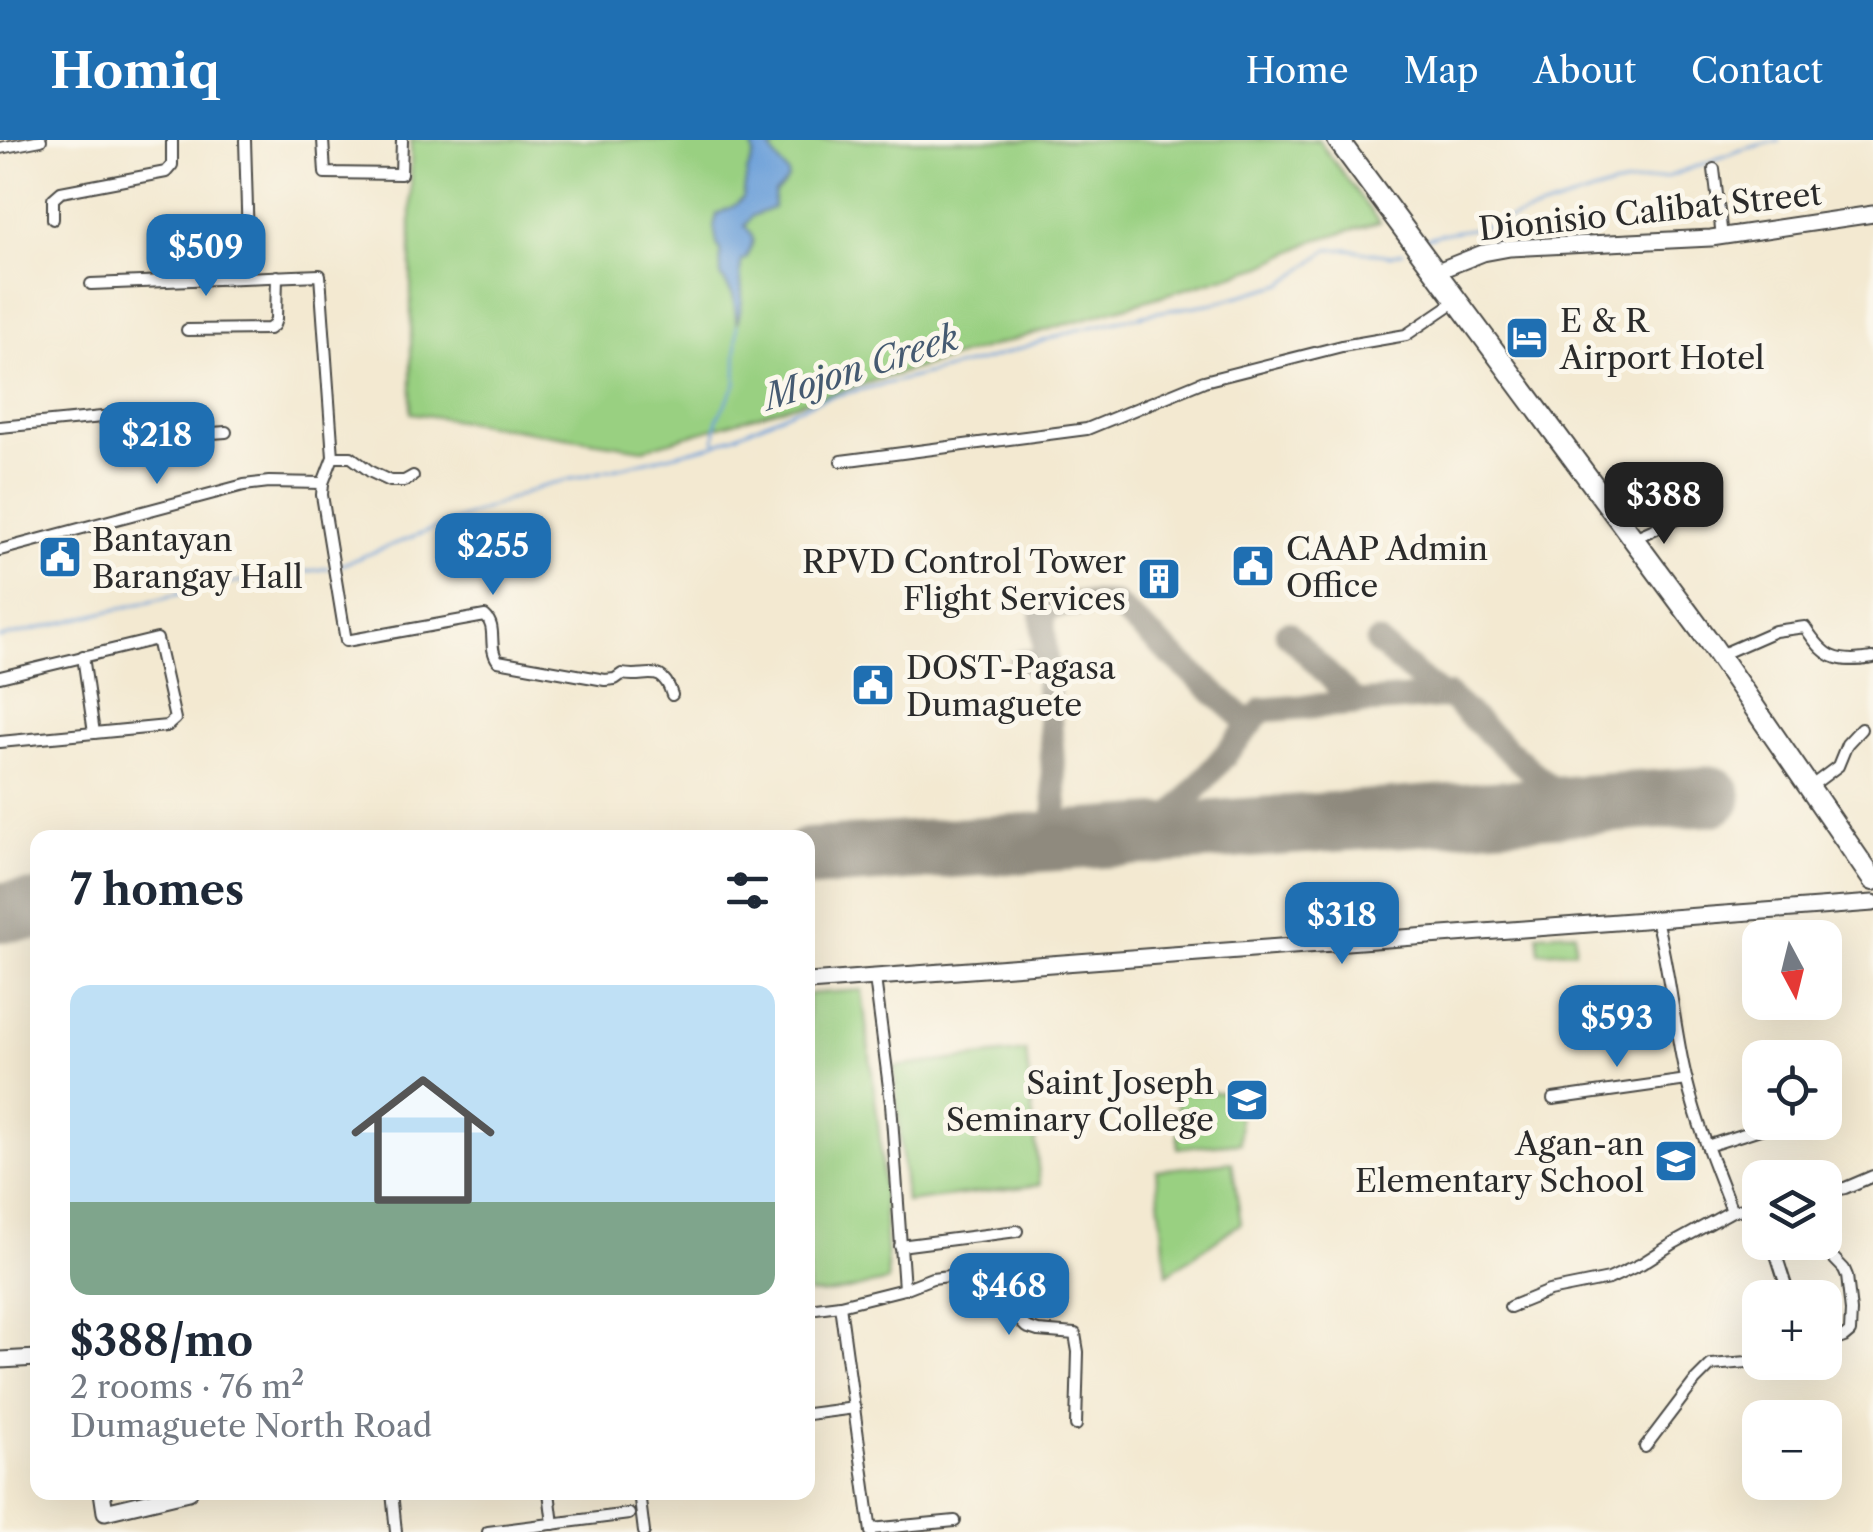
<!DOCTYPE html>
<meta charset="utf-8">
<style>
:root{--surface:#fff;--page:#f2f2f3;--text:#1f2937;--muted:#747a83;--accent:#1f6fb2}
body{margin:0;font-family:"Libre Caslon Text",serif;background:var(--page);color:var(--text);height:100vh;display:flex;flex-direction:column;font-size:38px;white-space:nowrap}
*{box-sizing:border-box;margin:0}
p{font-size:32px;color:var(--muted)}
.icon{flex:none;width:55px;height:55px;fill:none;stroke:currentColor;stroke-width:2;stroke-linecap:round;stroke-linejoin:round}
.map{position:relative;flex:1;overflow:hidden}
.drawer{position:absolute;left:30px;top:690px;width:785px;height:670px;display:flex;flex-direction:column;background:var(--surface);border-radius:20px;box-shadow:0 10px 40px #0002}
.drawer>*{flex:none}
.needle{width:65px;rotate:173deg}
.tools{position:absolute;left:1742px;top:780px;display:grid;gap:20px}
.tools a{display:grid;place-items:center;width:100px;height:100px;border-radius:20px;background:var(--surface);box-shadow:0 10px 40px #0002;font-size:50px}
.price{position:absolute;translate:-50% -85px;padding:0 22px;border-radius:20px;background:var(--accent);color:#fff;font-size:32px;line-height:65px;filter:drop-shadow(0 2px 5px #0008)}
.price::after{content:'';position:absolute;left:50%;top:60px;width:30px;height:22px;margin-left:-15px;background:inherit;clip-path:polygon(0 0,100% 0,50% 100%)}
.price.current{background:#222;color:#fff}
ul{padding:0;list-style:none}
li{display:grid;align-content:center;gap:20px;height:530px;padding:0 40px}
li span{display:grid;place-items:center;height:310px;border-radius:20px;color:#555}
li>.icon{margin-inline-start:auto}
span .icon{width:180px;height:180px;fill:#fffc;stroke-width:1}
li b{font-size:42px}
h2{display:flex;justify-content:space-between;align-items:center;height:120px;padding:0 40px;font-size:42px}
header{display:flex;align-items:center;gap:60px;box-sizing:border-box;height:140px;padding:0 50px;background:var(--accent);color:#fff}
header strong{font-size:48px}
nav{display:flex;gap:55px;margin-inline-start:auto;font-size:35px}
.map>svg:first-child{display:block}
.green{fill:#99d081;stroke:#627e56;stroke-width:2.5}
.water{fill:#6da0d9;stroke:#4c6682;stroke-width:2.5}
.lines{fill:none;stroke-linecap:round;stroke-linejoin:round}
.stream{stroke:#6da0d9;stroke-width:2.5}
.taxiway{stroke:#8f8a7e;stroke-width:25}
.runway{stroke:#8f8a7e;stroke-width:60}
.street-casing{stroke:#494844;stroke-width:14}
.secondary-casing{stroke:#494844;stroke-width:19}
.highway-casing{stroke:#494844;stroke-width:24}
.street{stroke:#fff;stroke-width:10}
.secondary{stroke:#fff;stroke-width:15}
.highway{stroke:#fff;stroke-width:20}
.labels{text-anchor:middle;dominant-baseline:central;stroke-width:10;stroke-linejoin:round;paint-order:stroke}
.street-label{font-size:32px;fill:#2b2b2b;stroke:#fbf7ec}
.poi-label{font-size:32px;fill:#2b2b2b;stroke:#fbf7ec;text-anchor:start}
.water-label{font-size:35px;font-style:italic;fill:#455a71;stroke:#fbf7ec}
</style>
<header>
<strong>Homiq</strong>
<nav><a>Home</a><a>Map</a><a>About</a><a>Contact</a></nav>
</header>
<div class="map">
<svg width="1873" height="1392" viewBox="0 0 1873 1392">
<rect width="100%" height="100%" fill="#fbf7ec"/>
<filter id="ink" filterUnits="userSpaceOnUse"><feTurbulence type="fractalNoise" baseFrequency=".01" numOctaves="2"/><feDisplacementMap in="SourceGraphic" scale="20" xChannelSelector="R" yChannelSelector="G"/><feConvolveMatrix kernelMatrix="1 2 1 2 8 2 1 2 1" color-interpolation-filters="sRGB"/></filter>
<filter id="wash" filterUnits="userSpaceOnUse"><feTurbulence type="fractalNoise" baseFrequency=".0048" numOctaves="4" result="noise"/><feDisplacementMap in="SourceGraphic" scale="40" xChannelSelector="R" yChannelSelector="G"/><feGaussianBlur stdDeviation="2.25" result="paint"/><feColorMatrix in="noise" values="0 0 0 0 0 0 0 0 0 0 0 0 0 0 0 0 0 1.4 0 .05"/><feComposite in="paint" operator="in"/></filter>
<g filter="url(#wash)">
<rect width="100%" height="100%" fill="#f3e9d1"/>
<!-- green -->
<g class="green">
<polygon points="411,0 1318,0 1379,82 1316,100 1263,126 643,309 411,273"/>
<polygon points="1575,792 1575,810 1539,812 1538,794"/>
<polygon points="862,850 880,998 888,1141 834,1153 808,1154 808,854"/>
<polygon points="1026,911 1040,1045 906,1062 894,927"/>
<polygon points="1238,952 1240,1003 1178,1008 1177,953"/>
<polygon points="1232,1022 1241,1083 1167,1134 1156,1030"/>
</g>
<!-- water -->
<path class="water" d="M751,0H791L771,9C780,33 803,30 775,53L773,68L752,76L745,86C760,103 749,104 747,118L742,120C738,133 742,141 742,155C743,164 739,174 737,183L733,155L721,136L720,110L717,104L714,86L717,74L734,66L743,58L747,32L754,15Z"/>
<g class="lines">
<!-- stream -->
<g class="stream">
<polyline points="1422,100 1441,94 1488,86 1612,47 1667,37 1741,10 1779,0"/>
<polyline points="715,301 717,279 736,244 737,185"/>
<polyline points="338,426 546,345 714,305 793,270 826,258 985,220 1073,191 1158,172 1214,163 1283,144 1328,110 1348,109 1390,116 1403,112"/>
<polyline points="0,498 216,445 329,428"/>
</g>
<!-- taxiway -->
<g class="taxiway">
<polyline points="1287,493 1356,563"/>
<polyline points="1378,503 1442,557"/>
<polyline points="1021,522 1046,520"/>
<polyline points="1158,694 1263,570 1448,556 1570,666"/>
<polyline points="1058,701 1042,468 1079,463 1114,464 1251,585"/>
</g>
<!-- runway -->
<g class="runway">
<polyline points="808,718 1712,656"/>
<polyline points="0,772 38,770"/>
</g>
</g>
</g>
<g filter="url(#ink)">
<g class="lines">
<defs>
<g id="street">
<polyline points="245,0 249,137"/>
<polyline points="323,0 325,33 401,34 402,0"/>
<polyline points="0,8 41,0"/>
<polyline points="1714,29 1722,97"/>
<polyline points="53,79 53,59 61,52 166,32 172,25 172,0"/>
<path d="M91,144L320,135L333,317L323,343L322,355L346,501L485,476C498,487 487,507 498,521L605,540L615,539L622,534C647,539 662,522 672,555"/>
<polyline points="187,190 269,189 274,185 276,179 277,136"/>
<polyline points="0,287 153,272 161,277 165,290 171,296 226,292"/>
<polyline points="333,317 351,317 371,332 390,341 404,341 413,336"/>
<polyline points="841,321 1087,289 1204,241 1342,206 1406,195 1456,161"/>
<polyline points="1634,398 1679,378"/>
<polyline points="0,410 244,345 269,342 323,343"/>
<path d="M1720,515L1775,491L1805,487C1825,518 1836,524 1873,518"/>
<polyline points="83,516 94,593"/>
<polyline points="0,537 157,499 175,579 167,586 0,602"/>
<polyline points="1810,647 1838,626 1847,604 1861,589"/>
<path d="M1656,780C1669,827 1673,876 1683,924C1693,975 1714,1024 1732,1071"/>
<polyline points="875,838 891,963 904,1149"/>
<polyline points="1553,959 1687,940"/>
<polyline points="1707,1006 1782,982"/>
<polyline points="1825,1052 1845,1048 1873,1036"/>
<polyline points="1772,1102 1790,1158"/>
<polyline points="1818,1102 1844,1129 1847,1136 1851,1171 1850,1192 1844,1197 1825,1204"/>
<polyline points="900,1106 1017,1091"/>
<polyline points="840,1165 871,1392"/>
<polyline points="1510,1167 1549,1151 1609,1139 1641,1124 1674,1103 1732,1071 1760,1066"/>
<polyline points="808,1169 840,1165 904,1149 932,1138 966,1134 993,1135 1008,1153 1020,1181 1026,1187 1038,1191 1075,1194 1078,1212 1076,1285"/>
<polyline points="808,1274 855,1268"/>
<polyline points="1645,1307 1695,1241 1711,1225 1760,1221"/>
<polyline points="392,1352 396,1392"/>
<polyline points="549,1352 553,1384"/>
<polyline points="639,1352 644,1392"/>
<polyline points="871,1389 955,1381"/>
<polyline points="488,1392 629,1374"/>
</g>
<g id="secondary">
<polyline points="1435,132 1483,113 1510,108 1711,98 1873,74"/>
<polyline points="808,842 1873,763"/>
<polyline points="0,1220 38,1218"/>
<polyline points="102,1352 105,1372 189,1352"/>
</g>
<polyline id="highway" points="1338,0 1708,500 1873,740"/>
</defs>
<!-- street casing -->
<use href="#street" class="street-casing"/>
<!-- secondary casing -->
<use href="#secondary" class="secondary-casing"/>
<!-- highway casing -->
<use href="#highway" class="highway-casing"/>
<!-- street -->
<use href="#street" class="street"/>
<!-- secondary -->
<use href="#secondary" class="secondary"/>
<!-- highway -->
<use href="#highway" class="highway"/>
</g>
</g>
<!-- icons -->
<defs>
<symbol id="hotel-square" viewBox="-11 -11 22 22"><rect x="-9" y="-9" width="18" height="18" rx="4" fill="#1f6fb2" stroke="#fbf7ec"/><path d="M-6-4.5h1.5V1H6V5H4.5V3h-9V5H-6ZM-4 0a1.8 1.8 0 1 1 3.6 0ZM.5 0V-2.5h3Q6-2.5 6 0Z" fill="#fff"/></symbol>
<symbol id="civic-square" viewBox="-11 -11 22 22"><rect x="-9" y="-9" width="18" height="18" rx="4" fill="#1f6fb2" stroke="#fbf7ec"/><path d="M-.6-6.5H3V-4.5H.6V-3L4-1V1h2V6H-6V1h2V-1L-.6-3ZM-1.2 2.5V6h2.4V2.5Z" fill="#fff"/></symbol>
<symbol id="building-square" viewBox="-11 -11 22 22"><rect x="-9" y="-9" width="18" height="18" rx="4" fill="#1f6fb2" stroke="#fbf7ec"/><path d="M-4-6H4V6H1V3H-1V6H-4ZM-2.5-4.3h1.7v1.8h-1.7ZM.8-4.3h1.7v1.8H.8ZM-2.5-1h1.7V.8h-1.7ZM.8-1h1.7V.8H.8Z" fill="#fff"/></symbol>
<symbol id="university-square" viewBox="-11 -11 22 22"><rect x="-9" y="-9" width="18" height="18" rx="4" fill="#1f6fb2" stroke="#fbf7ec"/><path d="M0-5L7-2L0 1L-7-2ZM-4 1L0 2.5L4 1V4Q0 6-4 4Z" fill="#fff"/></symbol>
<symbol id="school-square" viewBox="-11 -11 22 22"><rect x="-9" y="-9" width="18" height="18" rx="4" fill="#1f6fb2" stroke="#fbf7ec"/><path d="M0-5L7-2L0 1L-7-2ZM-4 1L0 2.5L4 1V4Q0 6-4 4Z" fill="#fff"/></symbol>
</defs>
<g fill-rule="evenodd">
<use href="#hotel-square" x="1502" y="173" width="50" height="50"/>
<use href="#civic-square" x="35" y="392" width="50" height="50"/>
<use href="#civic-square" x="1228" y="401" width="50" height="50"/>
<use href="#building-square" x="1134" y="414" width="50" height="50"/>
<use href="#civic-square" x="848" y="520" width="50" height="50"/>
<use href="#university-square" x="1222" y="935" width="50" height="50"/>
<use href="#school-square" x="1651" y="996" width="50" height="50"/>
</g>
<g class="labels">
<!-- street labels -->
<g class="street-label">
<text transform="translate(1650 71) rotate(-6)">Dionisio Calibat Street</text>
</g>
<!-- poi labels -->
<g class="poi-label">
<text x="1560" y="180">E &amp; R<tspan x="1560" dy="37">Airport Hotel</tspan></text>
<text x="92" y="399">Bantayan<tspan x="92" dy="37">Barangay Hall</tspan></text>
<text x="1286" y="408">CAAP Admin<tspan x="1286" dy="37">Office</tspan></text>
<text x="1126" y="421" text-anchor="end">RPVD Control Tower<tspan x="1126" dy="37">Flight Services</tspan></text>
<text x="906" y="527">DOST-Pagasa<tspan x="906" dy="37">Dumaguete</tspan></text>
<text x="1214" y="942" text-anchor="end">Saint Joseph<tspan x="1214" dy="37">Seminary College</tspan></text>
<text x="1644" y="1003" text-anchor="end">Agan-an<tspan x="1644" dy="37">Elementary School</tspan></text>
</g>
<!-- water labels -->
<g class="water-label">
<text transform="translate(861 227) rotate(-18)">Mojon Creek</text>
</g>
</g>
</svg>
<div class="tools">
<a><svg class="needle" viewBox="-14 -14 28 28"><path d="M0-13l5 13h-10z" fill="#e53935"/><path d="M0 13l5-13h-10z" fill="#747a83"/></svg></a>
<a><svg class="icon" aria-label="locate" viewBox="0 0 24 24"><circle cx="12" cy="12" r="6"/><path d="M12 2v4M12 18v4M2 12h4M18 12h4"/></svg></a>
<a><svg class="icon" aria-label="layers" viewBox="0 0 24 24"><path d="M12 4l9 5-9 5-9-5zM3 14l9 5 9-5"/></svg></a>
<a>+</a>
<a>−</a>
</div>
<b class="price" style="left:206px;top:159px">$509</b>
<b class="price" style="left:157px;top:347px">$218</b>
<b class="price current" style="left:1664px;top:407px">$388</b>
<b class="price" style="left:493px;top:458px">$255</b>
<b class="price" style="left:1342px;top:827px">$318</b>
<b class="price" style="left:1617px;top:930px">$593</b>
<b class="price" style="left:1009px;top:1198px">$468</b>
<section class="drawer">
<h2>7 homes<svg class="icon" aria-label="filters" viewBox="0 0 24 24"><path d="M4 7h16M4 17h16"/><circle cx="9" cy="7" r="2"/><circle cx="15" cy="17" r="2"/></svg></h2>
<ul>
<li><span style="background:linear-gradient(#bfe0f5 70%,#7fa58c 0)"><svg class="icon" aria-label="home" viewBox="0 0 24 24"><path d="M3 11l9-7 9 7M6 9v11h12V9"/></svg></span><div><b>$388/mo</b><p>2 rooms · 76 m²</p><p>Dumaguete North Road</p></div></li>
</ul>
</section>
</div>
